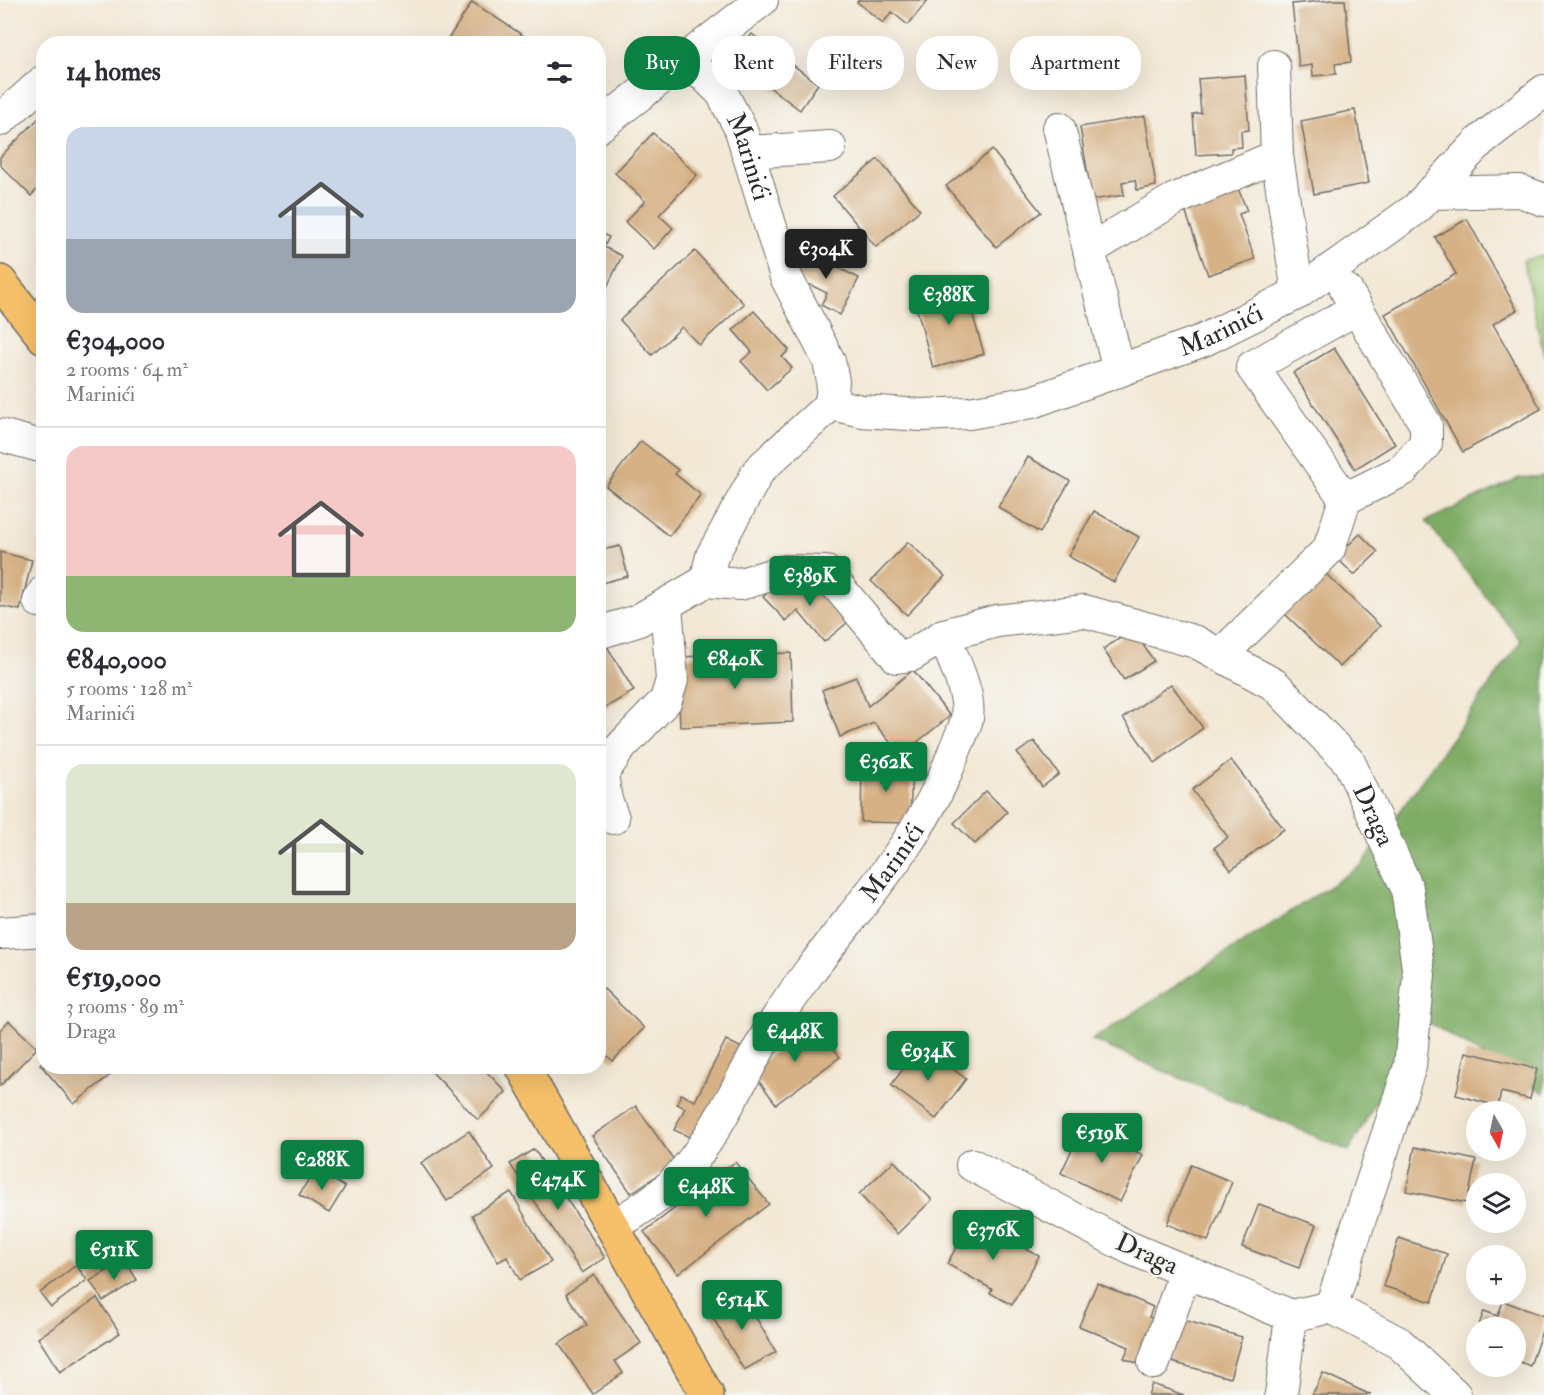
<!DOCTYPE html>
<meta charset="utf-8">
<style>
:root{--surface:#fff;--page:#f2f2f3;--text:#2b2b33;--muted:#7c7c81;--line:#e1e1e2;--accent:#0b8043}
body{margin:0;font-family:"IM FELL Double Pica",serif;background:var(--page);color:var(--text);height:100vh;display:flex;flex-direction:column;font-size:22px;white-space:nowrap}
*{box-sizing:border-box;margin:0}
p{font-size:20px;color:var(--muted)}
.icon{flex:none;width:33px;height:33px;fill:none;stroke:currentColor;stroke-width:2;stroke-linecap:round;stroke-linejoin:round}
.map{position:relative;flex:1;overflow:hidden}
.details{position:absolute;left:36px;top:36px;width:570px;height:1038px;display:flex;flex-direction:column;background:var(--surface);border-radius:24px;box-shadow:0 6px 24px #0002}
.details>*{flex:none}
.banner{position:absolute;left:624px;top:36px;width:570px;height:54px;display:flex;gap:12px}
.needle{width:39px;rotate:171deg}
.tools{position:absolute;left:1466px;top:1101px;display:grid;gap:12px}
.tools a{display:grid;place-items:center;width:60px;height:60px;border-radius:50%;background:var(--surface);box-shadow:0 6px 24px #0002;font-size:30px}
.price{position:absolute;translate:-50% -51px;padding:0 14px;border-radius:6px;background:var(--accent);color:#fff;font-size:20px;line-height:39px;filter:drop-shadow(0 2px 3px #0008)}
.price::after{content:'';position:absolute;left:50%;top:36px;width:18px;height:14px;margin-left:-9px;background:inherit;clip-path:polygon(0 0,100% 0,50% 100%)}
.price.active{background:#222;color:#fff}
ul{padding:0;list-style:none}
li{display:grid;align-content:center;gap:12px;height:318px;padding:0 30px}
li+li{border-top:2px solid var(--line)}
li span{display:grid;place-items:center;height:186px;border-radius:18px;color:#555}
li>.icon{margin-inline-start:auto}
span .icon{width:108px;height:108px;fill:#fffc;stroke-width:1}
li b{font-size:26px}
h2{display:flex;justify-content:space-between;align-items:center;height:72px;padding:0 30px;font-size:26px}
.pill{padding:0 21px;border-radius:24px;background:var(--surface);box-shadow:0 6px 24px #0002;font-size:21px;line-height:54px}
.pill.active{background:var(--accent);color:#fff}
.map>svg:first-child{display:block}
.green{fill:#9dc773;stroke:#64794f;stroke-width:1.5}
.forest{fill:#7eac65;stroke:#546c48;stroke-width:1.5}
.building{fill:#d6b185}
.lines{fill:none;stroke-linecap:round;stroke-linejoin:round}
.minor-casing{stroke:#716d66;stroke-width:34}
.major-casing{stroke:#716d66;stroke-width:36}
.minor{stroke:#fff;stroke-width:32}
.major{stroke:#f6c06b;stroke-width:33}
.labels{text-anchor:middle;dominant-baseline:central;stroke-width:4.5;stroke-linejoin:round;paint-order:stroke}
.street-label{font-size:26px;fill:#2b2b2b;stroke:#f6f6f2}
</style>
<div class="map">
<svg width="1544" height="1395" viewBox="0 0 1544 1395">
<rect width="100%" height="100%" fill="#f6f6f2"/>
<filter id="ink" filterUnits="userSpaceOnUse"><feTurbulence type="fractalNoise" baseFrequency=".0167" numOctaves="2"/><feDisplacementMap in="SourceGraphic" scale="12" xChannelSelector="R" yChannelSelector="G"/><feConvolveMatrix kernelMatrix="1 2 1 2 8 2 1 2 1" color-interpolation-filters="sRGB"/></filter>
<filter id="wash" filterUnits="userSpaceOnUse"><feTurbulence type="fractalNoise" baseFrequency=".008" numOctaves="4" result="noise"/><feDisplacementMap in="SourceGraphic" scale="24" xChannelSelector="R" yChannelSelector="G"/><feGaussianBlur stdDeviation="1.35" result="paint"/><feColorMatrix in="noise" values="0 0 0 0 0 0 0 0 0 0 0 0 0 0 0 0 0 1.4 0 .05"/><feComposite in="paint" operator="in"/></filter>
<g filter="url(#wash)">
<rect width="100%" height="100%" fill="#f3e8d5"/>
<!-- green -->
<polygon class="green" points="1544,256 1544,356 1523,260"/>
<!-- forest -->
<polygon class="forest" points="1544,476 1544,1093 1422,1018 1349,1151 1092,1040 1361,866 1521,641 1426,521 1519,478"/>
<g id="blocks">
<!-- building -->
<g class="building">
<polygon points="859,0 928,0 908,25 892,12 883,23 857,2"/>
<polygon points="1331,0 1345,0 1351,62 1335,64 1336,74 1313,76 1312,65 1299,67 1292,4"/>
<polygon points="472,2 527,38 524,44 446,42"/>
<polygon points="752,34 818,84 800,110 732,59"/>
<polygon points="1245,75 1249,130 1241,131 1242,147 1231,148 1231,153 1196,155 1193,114 1201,113 1198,79"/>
<polygon points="1355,110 1369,183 1314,194 1301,121"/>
<polygon points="44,113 44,192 39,187 31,196 0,165 0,157"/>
<polygon points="1145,116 1156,186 1137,190 1135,180 1122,182 1124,195 1092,200 1080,127"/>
<polygon points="653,133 697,175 659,215 673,228 654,249 625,222 645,201 615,173"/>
<polygon points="992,150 1041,212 996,247 946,186"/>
<polygon points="878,159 920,210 876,247 833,196"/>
<polygon points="1236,183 1247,211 1239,214 1255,259 1208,275 1182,202"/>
<polygon points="1467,219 1517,310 1493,324 1541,409 1463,452 1385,314 1456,274 1435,237"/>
<polygon points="598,232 609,237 604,247 622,256 603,295 598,293"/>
<polygon points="802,250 859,278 840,315 821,305 827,293 790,275"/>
<polygon points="695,251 744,304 699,345 682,327 652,355 620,320"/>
<polygon points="964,284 984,354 933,368 914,299"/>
<polygon points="754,311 789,350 782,357 792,368 767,390 741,361 752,352 733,330"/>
<polygon points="1334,348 1395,444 1355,469 1293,373"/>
<polygon points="641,441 678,470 675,474 701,495 669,536 606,486"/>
<polygon points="1028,457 1070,481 1040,533 998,507"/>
<polygon points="1094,511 1139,537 1114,582 1068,556"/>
<polygon points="1360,534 1378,552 1354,575 1336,557"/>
<polygon points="908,542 945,576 907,615 871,581"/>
<polygon points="620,546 628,576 598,584 598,551"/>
<polygon points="0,552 32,560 20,610 0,606"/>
<polygon points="1323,571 1380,626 1340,667 1283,612"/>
<polygon points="786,575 805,595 822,581 853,618 824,642 798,611 786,621 763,597"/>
<polygon points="1133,630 1154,661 1124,680 1103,649"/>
<polygon points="605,643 634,691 598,712 598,647"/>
<polygon points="791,653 793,722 680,727 677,657"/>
<polygon points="913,670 950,716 901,755 874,723 840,737 822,690 856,677 868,706"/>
<polygon points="1171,684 1203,728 1155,763 1123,718"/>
<polygon points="1034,741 1059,774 1042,787 1017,753"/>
<polygon points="1231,760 1284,829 1231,870 1214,848 1228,837 1192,790"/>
<polygon points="862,764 912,765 910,823 861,822"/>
<polygon points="986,791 1007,812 975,844 954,823"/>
<polygon points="604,989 644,1028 613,1061 598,1048 598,995"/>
<polygon points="9,1021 37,1048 0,1086 0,1030"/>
<polygon points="814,1023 840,1057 776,1104 751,1070"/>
<polygon points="726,1040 742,1048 696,1140 674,1130 685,1108 677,1104 681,1094 695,1101"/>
<polygon points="921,1045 966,1079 936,1119 891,1085"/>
<polygon points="1466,1052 1537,1069 1530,1099 1501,1092 1498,1106 1456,1095"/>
<polygon points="44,1061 44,1066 110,1066 114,1072 74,1104 40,1064"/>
<polygon points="437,1066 481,1066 506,1092 478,1120 432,1072"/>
<polygon points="636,1106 676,1163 631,1193 592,1136"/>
<polygon points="1083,1126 1143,1155 1120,1202 1061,1173"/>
<polygon points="469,1131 494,1169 447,1201 421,1163"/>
<polygon points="1415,1147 1476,1160 1467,1203 1406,1191"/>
<polygon points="534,1149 605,1258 582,1273 510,1164"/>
<polygon points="894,1161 932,1200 897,1234 859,1194"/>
<polygon points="735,1162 769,1204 678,1274 644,1232"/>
<polygon points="1191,1165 1232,1182 1208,1241 1167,1224"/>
<polygon points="315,1169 345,1187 329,1213 299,1195"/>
<polygon points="511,1192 551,1262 520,1280 507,1257 498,1262 472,1215"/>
<polygon points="1259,1204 1316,1225 1299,1268 1242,1247"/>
<polygon points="972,1219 1039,1256 1012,1305 990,1293 992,1289 947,1264"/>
<polygon points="1399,1238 1447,1254 1432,1302 1383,1286"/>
<polygon points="125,1260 137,1280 103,1301 90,1281"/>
<polygon points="76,1265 87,1280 51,1307 40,1293"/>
<polygon points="594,1275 641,1343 615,1361 623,1373 593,1394 559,1344 587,1325 566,1294"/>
<polygon points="1097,1283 1153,1307 1149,1317 1162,1322 1143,1366 1124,1358 1129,1347 1079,1326"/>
<polygon points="741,1292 776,1352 744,1370 709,1311"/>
<polygon points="97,1298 120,1333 60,1372 38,1338"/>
<polygon points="1503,1301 1544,1316 1544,1325 1530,1366 1515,1360 1515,1328 1478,1328 1484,1311 1498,1316"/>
<polygon points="1180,1319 1242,1337 1230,1378 1168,1361"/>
<polygon points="1323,1373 1371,1395 1312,1395"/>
<polygon points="1152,1384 1184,1395 1148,1395"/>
</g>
</g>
</g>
<g filter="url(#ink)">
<use href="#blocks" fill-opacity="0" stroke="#716d66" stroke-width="1.5"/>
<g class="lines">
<defs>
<g id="minor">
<path id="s1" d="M681,61L705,76L722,93L741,130L786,277L829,361L833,381L831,404L759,470L712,556L706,581"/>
<polyline points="1274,66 1277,156 1298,293"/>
<polyline points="0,120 44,81"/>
<polyline points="598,127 762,0"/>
<polyline points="1059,128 1119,371"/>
<polyline points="747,152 830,147"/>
<polyline points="1430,193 1520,191 1544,200"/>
<polyline points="1089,250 1173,200 1277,156"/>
<path id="s2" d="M831,404L862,411L922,415L969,413L1032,402L1204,340L1298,293L1417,208L1480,141L1544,91"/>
<polyline points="0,435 44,447"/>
<polyline points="1345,499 1403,470 1426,443 1426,425 1346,290"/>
<polyline points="39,601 44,592"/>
<path id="s3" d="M598,633L637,621L706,581L740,584L785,571L826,572L897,657L912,655L944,635L997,621L1084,611L1196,642L1275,685L1349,762L1407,888L1419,975L1410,1066L1331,1307L1291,1316L1130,1248L972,1165"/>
<polyline points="1221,655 1329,549 1345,499 1252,367 1356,309"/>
<polyline points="613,818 606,800 602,774 619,749 666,700 672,680 666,605"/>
<polyline points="0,933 44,930"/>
<path id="s4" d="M613,1227C636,1211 662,1197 681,1175C720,1130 744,1070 776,1020C833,929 918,854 954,752C958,741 965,729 967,718C971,692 952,659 944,635"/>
<polyline points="1331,1307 1399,1343 1455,1395"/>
<polyline points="1154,1363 1185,1271"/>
<polyline points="1281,1395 1291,1316"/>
</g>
<g id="major">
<polyline points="0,282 44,337"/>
<polyline points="522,1066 707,1395"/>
</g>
</defs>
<!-- minor casing -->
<use href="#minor" class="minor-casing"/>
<!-- major casing -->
<use href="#major" class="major-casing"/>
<!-- minor -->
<use href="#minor" class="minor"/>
<!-- major -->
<use href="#major" class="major"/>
</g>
</g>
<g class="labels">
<!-- street labels -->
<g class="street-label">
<text stroke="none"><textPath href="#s1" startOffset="122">Marinići</textPath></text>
<text stroke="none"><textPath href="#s2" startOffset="405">Marinići</textPath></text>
<text stroke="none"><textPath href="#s3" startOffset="920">Draga</textPath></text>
<text stroke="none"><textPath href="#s4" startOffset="464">Marinići</textPath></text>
<text transform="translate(1147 1254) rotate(24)">Draga</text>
</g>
</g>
</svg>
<div class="tools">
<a><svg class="needle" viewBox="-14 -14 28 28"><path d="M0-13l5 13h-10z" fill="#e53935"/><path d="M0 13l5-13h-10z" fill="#7c7c81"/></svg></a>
<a><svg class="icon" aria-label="layers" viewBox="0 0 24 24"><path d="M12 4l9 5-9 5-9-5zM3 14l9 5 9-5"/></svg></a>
<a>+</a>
<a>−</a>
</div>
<b class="price active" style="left:826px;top:280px">€304K</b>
<b class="price" style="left:949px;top:326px">€388K</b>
<b class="price" style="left:810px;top:607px">€389K</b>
<b class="price" style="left:735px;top:690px">€840K</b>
<b class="price" style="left:886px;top:793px">€362K</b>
<b class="price" style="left:795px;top:1063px">€448K</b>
<b class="price" style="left:928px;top:1082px">€934K</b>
<b class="price" style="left:1102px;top:1164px">€519K</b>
<b class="price" style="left:322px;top:1191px">€288K</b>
<b class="price" style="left:558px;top:1211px">€474K</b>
<b class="price" style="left:706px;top:1218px">€448K</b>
<b class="price" style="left:993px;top:1261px">€376K</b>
<b class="price" style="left:114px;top:1281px">€511K</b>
<b class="price" style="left:742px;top:1331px">€514K</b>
<div class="banner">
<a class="pill active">Buy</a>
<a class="pill">Rent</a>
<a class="pill">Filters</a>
<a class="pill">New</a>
<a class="pill">Apartment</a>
</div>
<section class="details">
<h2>14 homes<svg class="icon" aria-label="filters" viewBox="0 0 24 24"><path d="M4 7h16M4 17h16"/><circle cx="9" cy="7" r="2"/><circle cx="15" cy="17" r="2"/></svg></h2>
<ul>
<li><span style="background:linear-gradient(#c9d6e8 60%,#9aa5b1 0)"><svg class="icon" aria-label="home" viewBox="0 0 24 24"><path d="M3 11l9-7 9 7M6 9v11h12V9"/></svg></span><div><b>€304,000</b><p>2 rooms · 64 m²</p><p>Marinići</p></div></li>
<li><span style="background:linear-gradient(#f6c9c9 70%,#8fb573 0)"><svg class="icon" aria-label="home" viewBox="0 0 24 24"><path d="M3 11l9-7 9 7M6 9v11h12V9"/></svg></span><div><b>€840,000</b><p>5 rooms · 128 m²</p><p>Marinići</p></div></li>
<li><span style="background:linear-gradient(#dfe7d0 75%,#b9a48a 0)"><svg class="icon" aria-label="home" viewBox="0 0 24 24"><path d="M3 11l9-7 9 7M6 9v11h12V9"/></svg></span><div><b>€519,000</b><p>3 rooms · 89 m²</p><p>Draga</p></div></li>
</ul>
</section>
</div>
